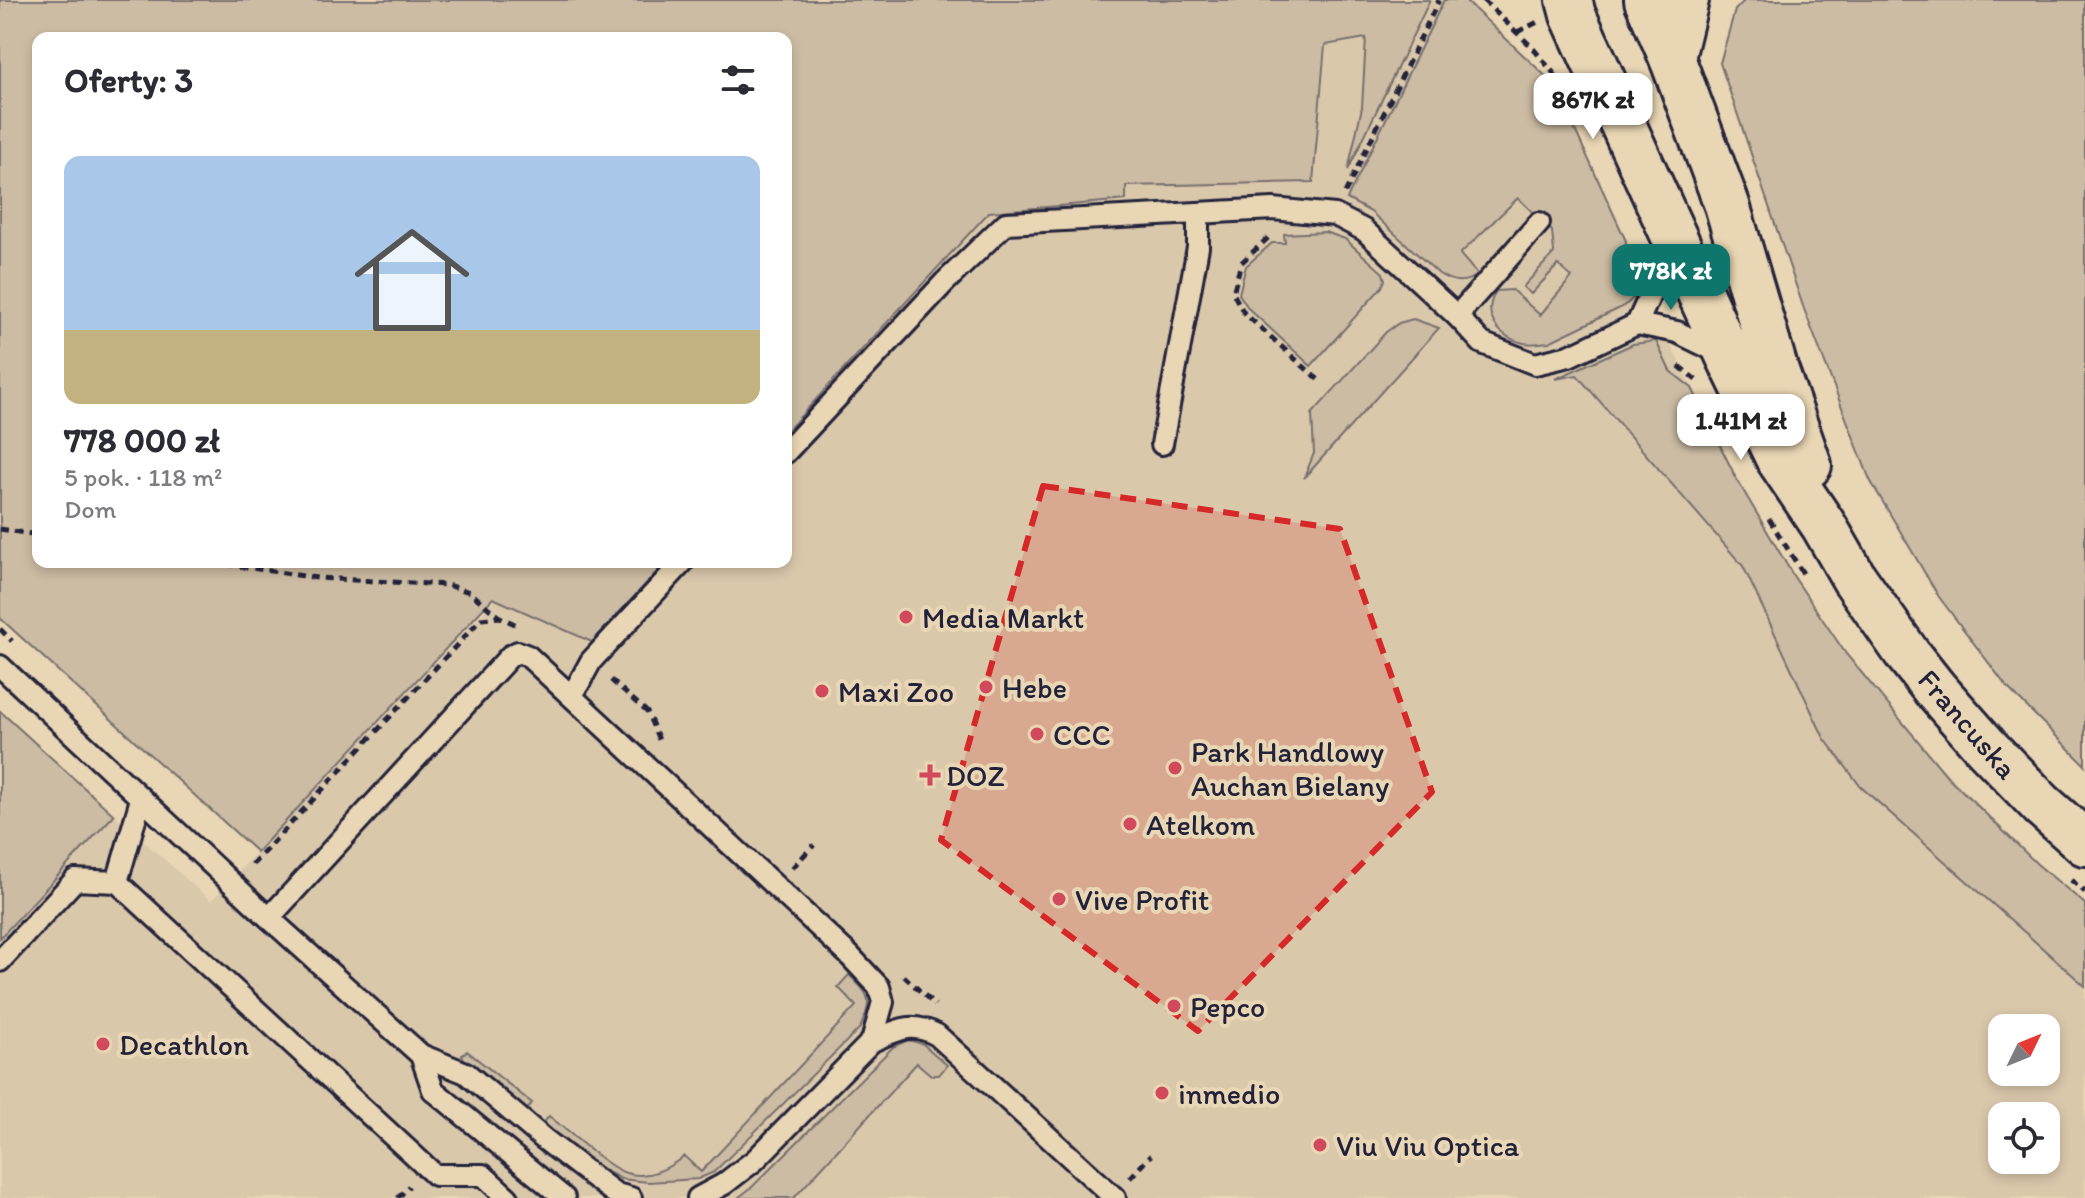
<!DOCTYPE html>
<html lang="pl">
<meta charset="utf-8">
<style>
:root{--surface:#fff;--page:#f7f7f7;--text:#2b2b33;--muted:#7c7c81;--line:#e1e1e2;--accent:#0f766e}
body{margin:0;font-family:Itim,sans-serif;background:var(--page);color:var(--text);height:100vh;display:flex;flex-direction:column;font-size:30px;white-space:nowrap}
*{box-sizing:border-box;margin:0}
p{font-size:26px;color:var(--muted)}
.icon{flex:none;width:44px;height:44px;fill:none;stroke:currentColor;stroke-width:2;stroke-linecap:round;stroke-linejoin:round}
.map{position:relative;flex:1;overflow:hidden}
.drawer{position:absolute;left:32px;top:32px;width:760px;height:536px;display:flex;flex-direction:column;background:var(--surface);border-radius:16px;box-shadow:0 4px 12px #0003}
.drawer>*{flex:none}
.needle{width:52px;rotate:47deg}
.controls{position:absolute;left:1988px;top:1014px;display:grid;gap:16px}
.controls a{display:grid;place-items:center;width:72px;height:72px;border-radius:16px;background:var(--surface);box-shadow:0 4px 12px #0003;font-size:40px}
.price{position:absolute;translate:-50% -68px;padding:0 18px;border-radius:16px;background:#fff;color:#222;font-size:26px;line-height:52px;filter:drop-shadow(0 2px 4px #0008)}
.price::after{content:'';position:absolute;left:50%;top:48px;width:24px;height:18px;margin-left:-12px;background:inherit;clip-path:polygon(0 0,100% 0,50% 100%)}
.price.selected{background:var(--accent);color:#fff}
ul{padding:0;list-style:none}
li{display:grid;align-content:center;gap:16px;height:424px;padding:0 32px}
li+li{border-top:2px solid var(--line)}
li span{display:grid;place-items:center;height:248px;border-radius:16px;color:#555}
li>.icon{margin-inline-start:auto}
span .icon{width:144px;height:144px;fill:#fffc;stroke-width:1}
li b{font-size:34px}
h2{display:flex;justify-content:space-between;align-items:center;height:96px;padding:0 32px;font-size:34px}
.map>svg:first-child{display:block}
.built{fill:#dac8ab;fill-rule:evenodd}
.green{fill:#ccbca3;stroke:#776f6f;stroke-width:2}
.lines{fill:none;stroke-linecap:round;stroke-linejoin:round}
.lane-casing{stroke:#22223b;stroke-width:26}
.secondary-casing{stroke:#22223b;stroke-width:50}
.path{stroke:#22223b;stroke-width:5;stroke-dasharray:8 6;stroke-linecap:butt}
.lane{stroke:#e9d6b4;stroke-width:20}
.secondary{stroke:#e9d6b4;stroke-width:44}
.marked{fill:#d62828;fill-opacity:0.2;stroke:#d62828;stroke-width:6;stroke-dasharray:16 10;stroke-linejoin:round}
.poi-dot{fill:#d1495b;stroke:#e9d6b4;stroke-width:3}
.labels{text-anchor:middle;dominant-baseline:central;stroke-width:8;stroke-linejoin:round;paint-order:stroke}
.poi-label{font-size:30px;fill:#22223b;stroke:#e9d6b4;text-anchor:start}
.street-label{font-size:30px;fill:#22223b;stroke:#e9d6b4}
</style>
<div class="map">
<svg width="2085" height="1198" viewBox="0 0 2085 1198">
<rect width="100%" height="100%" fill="#e9d6b4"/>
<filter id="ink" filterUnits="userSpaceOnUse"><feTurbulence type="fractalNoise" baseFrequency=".0125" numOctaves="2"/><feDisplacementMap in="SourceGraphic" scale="16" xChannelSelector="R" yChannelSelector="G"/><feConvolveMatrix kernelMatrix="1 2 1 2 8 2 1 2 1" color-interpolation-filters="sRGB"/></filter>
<g filter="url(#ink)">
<!-- built -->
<path class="built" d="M1064,0H1466L1554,85L1660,322L1735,480L1799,589L1846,655L1935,761L2034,860L2085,905V1198H0V938L114,815L211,901L531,562H786V293ZM2002,1028H2046V1072H2002ZM2002,1116H2046V1160H2002Z"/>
<!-- green -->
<g class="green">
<polygon points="0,0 1430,0 1348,170 1362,107 1366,38 1325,45 1313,182 1126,186 1126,200 989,212 786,432 786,38 38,38 38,562 666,562 592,642 493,598 257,852 0,618"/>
<path d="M1444,0H1465L1554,84L1626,241L1623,267L1636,295L1628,303L1618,309L1549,342C1541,343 1532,345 1524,343C1498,337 1481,315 1496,291L1512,290L1540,315L1572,277L1558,265L1531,294L1523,287L1554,253L1552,231L1518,198L1460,254L1478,275C1464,284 1453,283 1439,274L1371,212L1347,199Z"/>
<polygon points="1745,0 2085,0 2085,765 2007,687 1939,597 1870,480 1804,309 1720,63 1735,10"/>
<polygon points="1325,232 1345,239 1383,273 1385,280 1382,287 1311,366 1249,309 1239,294 1246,266 1272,243 1285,243 1284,234"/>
<polygon points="1413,319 1439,328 1304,478 1314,453 1312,414 1386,332 1399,323"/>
<polygon points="1656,341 1670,371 1692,388 1736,478 1794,577 1846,654 1947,776 2037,864 2085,904 2085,986 1861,787 1824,738 1743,566 1577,375 1555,379 1633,344"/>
<polygon points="0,711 114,815 0,938"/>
<path d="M849,975C871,996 873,999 860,1028L714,1172L698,1179L648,1182L621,1179L590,1162L543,1124L549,1116C566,1129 607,1167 626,1173C647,1179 668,1169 684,1156L701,1172L856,1006L838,987Z"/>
<polygon points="908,1040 923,1044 947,1065 939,1075 931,1075 917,1063 794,1198 738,1198 752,1187 893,1047"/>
<polygon points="467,1051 532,1103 527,1110 464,1059 462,1055"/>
</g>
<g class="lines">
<defs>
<g id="lane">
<polyline points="1457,316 1539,223"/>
<polyline points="1637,324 1673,244"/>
<polyline points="1162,444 1198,247 1198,213"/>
<polyline points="786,452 945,282 1006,223 1273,209 1335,215 1364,230 1457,316 1482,343 1535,364 1569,356 1637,324 1677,332 1722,354"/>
<polyline points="0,666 269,918 421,1055 466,1073 544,1139 596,1179 616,1194 631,1198"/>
<polyline points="572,696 591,661 683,562"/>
<polyline points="117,882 141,799"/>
<polyline points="269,918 510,656 518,652 528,656 848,954 879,987 883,1002 872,1041 755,1160 724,1184 698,1198"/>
<polyline points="0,961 75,880 117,882 435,1175 483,1175 508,1198"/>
<path d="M872,1041C898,1030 910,1021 937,1035L1115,1198"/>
<polyline points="421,1055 433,1090 564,1198"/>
</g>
<g id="secondary">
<polyline points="1569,0 1573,15 1729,357 1778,458 1824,526 1854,578 1908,655 1934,688 1986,747 2042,805 2085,843"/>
<polyline points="1647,0 1672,58 1727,205 1775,368 1809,465"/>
<polyline points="1672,58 1686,0"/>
</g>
</defs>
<!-- lane casing -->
<use href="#lane" class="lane-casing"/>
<!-- secondary casing -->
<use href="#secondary" class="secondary-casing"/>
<!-- path -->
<g class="path">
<polyline points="1483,0 1532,47 1556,76"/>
<polyline points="1517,32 1538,22"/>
<polyline points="1345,193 1439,0"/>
<polyline points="1268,238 1241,263 1233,293 1244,313 1321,382"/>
<polyline points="1679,366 1696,380"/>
<polyline points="1769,519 1804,575"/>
<polyline points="0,529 38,535"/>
<polyline points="212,562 317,578 447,585 470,592 499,617"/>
<polyline points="0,629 12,641"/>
<polyline points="611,680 647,712 659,740"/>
<polyline points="252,861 254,863 481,619 500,617 517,625"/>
<polyline points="792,868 814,845"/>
<polyline points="2071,880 2085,892"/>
<polyline points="904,976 935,1005"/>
<polyline points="1130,1178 1151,1155"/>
<polyline points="398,1198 409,1186"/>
</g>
<!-- lane -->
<use href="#lane" class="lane"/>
<!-- secondary -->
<use href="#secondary" class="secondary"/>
</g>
</g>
<!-- marked area -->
<path class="marked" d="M1043,486L1340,529L1432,792L1198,1031L941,840Z"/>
<!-- markers -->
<g class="poi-dot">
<circle cx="906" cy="617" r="8"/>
<circle cx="986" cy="687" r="8"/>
<circle cx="822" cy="691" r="8"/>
<circle cx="1037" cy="734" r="8"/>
<circle cx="1175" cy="768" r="8"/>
<path d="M926 763h8v8h8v8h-8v8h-8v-8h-8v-8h8z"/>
<circle cx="1130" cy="824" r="8"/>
<circle cx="1059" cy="899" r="8"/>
<circle cx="1174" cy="1006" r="8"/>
<circle cx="103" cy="1044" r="8"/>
<circle cx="1162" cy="1093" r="8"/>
<circle cx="1320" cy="1145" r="8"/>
</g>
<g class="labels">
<!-- poi labels -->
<g class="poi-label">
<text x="922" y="617">Media Markt</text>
<text x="1002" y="687">Hebe</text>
<text x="838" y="691">Maxi Zoo</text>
<text x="1053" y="734">CCC</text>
<text x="1191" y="751">Park Handlowy<tspan x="1191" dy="34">Auchan Bielany</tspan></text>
<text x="946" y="775">DOZ</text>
<text x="1146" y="824">Atelkom</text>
<text x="1075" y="899">Vive Profit</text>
<text x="1190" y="1006">Pepco</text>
<text x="119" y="1044">Decathlon</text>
<text x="1178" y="1093">inmedio</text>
<text x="1336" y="1145">Viu Viu Optica</text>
</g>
<!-- street labels -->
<g class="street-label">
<text transform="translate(1968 724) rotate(49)">Francuska</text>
</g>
</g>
</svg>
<div class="controls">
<a><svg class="needle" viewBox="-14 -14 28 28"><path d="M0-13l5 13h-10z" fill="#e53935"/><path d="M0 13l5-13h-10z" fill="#7c7c81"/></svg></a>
<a><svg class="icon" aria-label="locate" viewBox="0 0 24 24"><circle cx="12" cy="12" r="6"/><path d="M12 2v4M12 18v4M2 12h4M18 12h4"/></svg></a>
</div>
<b class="price" style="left:1593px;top:141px">867K zł</b>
<b class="price selected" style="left:1671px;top:312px">778K zł</b>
<b class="price" style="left:1741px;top:462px">1.41M zł</b>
<section class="drawer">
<h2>Oferty: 3<svg class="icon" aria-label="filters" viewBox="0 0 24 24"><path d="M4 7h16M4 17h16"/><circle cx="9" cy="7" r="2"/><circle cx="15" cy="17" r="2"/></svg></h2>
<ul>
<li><span style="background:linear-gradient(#a9c7e8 70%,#c2b280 0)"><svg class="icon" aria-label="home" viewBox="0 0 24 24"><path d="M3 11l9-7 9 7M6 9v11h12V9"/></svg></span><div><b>778 000 zł</b><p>5 pok. · 118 m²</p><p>Dom</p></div></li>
</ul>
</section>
</div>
